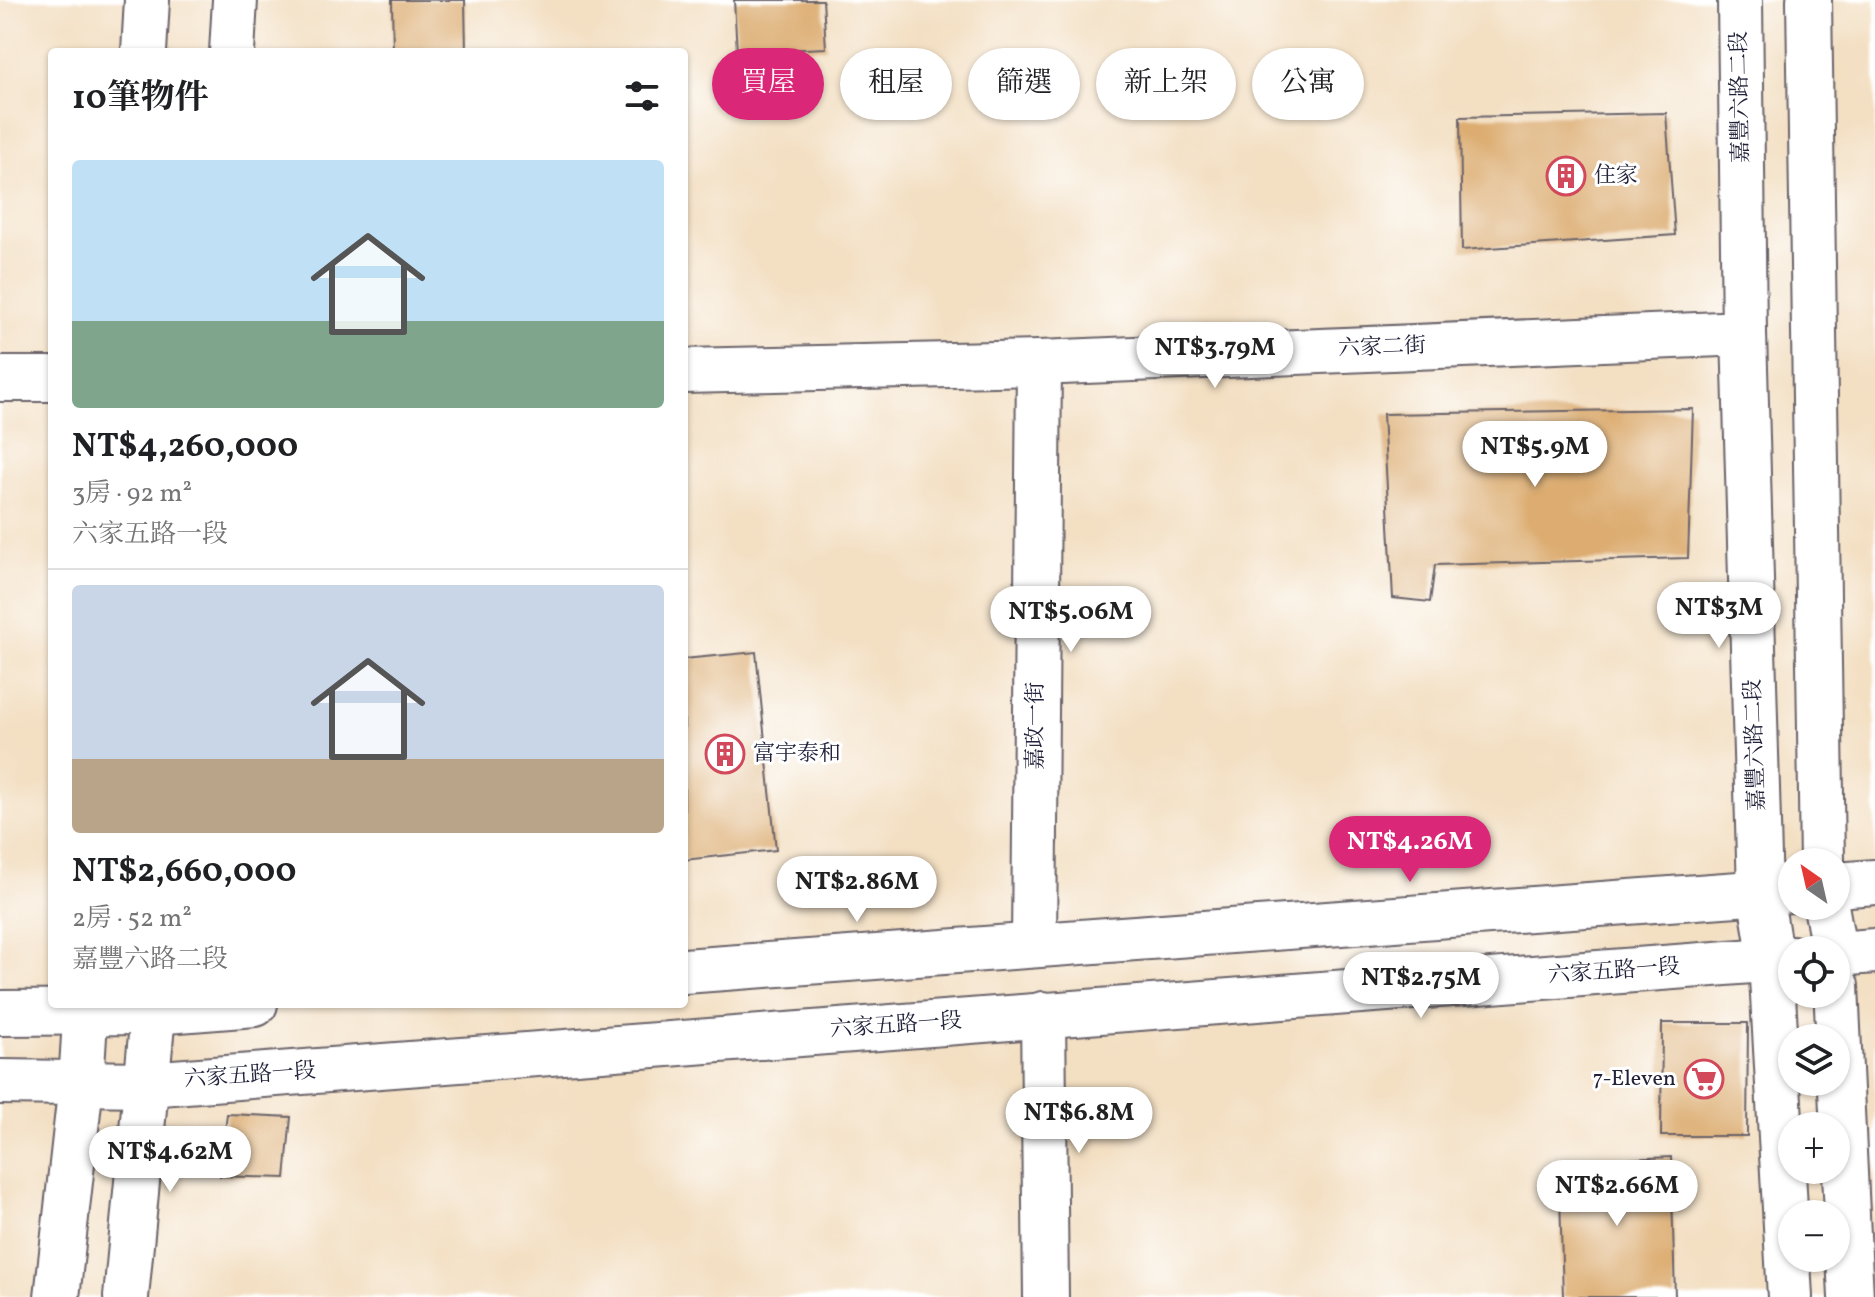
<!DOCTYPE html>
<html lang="zh-TW">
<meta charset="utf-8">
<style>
:root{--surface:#fff;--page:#f6f6f6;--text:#202124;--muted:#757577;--line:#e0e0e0;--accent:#db2777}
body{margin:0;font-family:Vollkorn,"Noto Serif TC",serif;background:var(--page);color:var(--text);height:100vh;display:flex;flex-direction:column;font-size:30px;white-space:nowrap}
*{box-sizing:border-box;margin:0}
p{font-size:26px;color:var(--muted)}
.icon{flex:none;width:44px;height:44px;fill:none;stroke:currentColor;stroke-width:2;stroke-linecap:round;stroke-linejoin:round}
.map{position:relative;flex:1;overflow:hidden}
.details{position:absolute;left:48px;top:48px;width:640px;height:960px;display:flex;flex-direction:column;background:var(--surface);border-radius:8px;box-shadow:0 2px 6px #0004}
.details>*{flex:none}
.banner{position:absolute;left:712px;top:48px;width:760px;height:72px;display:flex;gap:16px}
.needle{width:52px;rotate:326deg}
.fabs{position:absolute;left:1778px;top:848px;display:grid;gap:16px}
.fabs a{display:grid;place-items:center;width:72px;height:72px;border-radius:50%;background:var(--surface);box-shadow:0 2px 6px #0004;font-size:40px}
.price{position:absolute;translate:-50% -68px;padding:0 18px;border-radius:28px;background:#fff;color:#222;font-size:26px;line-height:52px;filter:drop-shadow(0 2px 4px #0008)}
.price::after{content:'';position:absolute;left:50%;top:48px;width:24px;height:18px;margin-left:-12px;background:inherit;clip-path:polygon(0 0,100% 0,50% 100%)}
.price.selected{background:var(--accent);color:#fff}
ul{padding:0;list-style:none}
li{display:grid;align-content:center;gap:16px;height:424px;padding:0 24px}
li+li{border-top:2px solid var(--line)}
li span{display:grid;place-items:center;height:248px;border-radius:8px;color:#555}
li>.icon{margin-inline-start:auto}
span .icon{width:144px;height:144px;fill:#fffc;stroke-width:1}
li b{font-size:34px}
h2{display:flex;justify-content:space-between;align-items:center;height:96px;padding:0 24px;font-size:34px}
.tag{padding:0 28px;border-radius:36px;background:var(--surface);box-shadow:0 2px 6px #0004;font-size:28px;line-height:72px}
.tag.selected{background:var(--accent);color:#fff}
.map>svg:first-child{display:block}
.building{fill:#dcac6f}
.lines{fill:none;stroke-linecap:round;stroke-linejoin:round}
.street-casing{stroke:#6b646a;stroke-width:48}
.street{stroke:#fff;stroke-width:44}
.labels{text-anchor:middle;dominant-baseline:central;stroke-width:6;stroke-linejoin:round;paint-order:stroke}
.street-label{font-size:22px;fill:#22223b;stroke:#fff}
.poi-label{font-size:22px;fill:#22223b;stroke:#fff;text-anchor:start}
</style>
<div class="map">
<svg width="1875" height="1297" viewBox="0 0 1875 1297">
<rect width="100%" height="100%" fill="#fff"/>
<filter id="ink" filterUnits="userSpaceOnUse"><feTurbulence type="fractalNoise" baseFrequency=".0125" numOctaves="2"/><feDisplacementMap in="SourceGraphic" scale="16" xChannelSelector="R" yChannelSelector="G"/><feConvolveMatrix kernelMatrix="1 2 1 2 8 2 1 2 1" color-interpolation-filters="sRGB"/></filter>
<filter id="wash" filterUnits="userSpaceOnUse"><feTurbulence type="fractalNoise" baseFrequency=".006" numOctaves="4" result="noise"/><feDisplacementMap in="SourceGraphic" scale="32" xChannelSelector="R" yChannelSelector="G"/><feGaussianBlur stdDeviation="1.8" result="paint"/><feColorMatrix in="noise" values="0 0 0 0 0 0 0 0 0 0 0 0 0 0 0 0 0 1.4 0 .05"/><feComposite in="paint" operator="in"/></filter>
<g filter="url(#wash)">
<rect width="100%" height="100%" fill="#f3dfc2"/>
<g id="blocks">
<!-- building -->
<g class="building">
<polygon points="392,0 465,0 466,52 393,52"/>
<polygon points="734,0 823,0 826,48 737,52"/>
<polygon points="1666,113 1675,235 1462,250 1460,117"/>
<polygon points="1693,409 1688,558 1435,565 1430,602 1393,598 1383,414"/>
<polygon points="756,652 776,850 684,860 684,659"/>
<polygon points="1662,1023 1748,1023 1747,1136 1661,1136"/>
<polygon points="227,1114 291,1117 285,1178 220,1176"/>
<polygon points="1671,1157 1675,1297 1563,1297 1559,1162"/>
</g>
</g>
</g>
<g filter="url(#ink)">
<use href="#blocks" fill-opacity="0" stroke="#6b646a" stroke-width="2"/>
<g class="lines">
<defs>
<g id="street">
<polyline points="1740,0 1744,333 1760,893 1771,960 1790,1297"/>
<polyline points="1809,0 1822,862"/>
<polyline points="144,52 147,0"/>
<polyline points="232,52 235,0"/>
<polyline points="684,371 1039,363 1744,333"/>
<polyline points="0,379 52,379"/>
<polyline points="1836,885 1875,882"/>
<polyline points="1826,906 1834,950"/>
<polyline points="1034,945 1039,363"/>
<polyline points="1836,954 1875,951"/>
<polyline points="684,971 1792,890"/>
<polyline points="1836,986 1851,1297"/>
<polyline points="0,1013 153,1012 255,1004"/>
<polyline points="1043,1014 1046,1297"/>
<polyline points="0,1082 147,1084 1792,958"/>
<polyline points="57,1297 81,1084 86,1004"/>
<polyline points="126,1297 154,1004"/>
</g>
</defs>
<!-- street casing -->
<use href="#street" class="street-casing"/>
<!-- street -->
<use href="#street" class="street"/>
</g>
</g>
<!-- icons -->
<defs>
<symbol id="building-ring" viewBox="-11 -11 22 22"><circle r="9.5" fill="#fff" stroke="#d1495b" stroke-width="1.5"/><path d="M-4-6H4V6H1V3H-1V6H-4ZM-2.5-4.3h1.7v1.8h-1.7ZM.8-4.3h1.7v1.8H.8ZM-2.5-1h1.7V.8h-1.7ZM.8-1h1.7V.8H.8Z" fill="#d1495b"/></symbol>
<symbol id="supermarket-ring" viewBox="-11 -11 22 22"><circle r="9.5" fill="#fff" stroke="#d1495b" stroke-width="1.5"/><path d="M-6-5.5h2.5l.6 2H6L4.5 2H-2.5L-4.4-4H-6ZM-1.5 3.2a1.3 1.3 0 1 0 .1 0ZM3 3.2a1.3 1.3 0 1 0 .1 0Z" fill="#d1495b"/></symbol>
</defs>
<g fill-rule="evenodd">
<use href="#building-ring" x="1544" y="154" width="44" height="44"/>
<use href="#building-ring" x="703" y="732" width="44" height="44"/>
<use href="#supermarket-ring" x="1682" y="1057" width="44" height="44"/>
</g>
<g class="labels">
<!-- street labels -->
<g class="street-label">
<text transform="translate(1741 97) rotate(-91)">嘉豐六路二段</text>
<text transform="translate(1382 348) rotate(-2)">六家二街</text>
<text transform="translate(1036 726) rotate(-90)">嘉政一街</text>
<text transform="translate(1756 745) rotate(-92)">嘉豐六路二段</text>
<text transform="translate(1614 972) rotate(-4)">六家五路一段</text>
<text transform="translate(896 1026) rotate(-4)">六家五路一段</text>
<text transform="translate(250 1076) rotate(-4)">六家五路一段</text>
</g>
<!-- poi labels -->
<g class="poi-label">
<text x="1594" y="176">住家</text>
<text x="753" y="754">富宇泰和</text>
<text x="1676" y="1079" text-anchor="end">7-Eleven</text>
</g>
</g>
</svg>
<div class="fabs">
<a><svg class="needle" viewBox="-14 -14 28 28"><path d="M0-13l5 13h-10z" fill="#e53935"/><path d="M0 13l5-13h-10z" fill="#757577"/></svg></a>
<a><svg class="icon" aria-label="locate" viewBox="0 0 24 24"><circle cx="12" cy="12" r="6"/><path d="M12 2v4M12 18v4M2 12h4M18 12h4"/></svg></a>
<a><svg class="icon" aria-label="layers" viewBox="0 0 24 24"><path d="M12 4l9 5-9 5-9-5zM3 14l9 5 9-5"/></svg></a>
<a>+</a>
<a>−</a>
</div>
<b class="price" style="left:1215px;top:390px">NT$3.79M</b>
<b class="price" style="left:1535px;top:489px">NT$5.9M</b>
<b class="price" style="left:1719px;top:650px">NT$3M</b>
<b class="price" style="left:1071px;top:654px">NT$5.06M</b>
<b class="price selected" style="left:1410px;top:884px">NT$4.26M</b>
<b class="price" style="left:857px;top:924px">NT$2.86M</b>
<b class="price" style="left:1421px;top:1020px">NT$2.75M</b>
<b class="price" style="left:1079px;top:1155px">NT$6.8M</b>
<b class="price" style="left:170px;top:1194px">NT$4.62M</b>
<b class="price" style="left:1617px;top:1228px">NT$2.66M</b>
<div class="banner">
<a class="tag selected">買屋</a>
<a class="tag">租屋</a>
<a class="tag">篩選</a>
<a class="tag">新上架</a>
<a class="tag">公寓</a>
</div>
<section class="details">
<h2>10筆物件<svg class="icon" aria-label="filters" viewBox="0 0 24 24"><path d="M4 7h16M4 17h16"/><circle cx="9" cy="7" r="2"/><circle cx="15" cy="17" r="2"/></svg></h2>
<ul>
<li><span style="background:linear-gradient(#bfe0f5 65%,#7fa58c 0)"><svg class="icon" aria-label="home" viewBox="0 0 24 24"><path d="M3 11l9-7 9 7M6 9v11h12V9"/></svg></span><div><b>NT$4,260,000</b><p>3房 · 92 m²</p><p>六家五路一段</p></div></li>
<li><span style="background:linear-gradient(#c9d6e8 70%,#b9a48a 0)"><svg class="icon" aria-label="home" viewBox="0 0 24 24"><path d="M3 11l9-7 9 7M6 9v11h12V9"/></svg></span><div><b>NT$2,660,000</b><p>2房 · 52 m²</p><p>嘉豐六路二段</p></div></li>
</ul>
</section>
</div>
